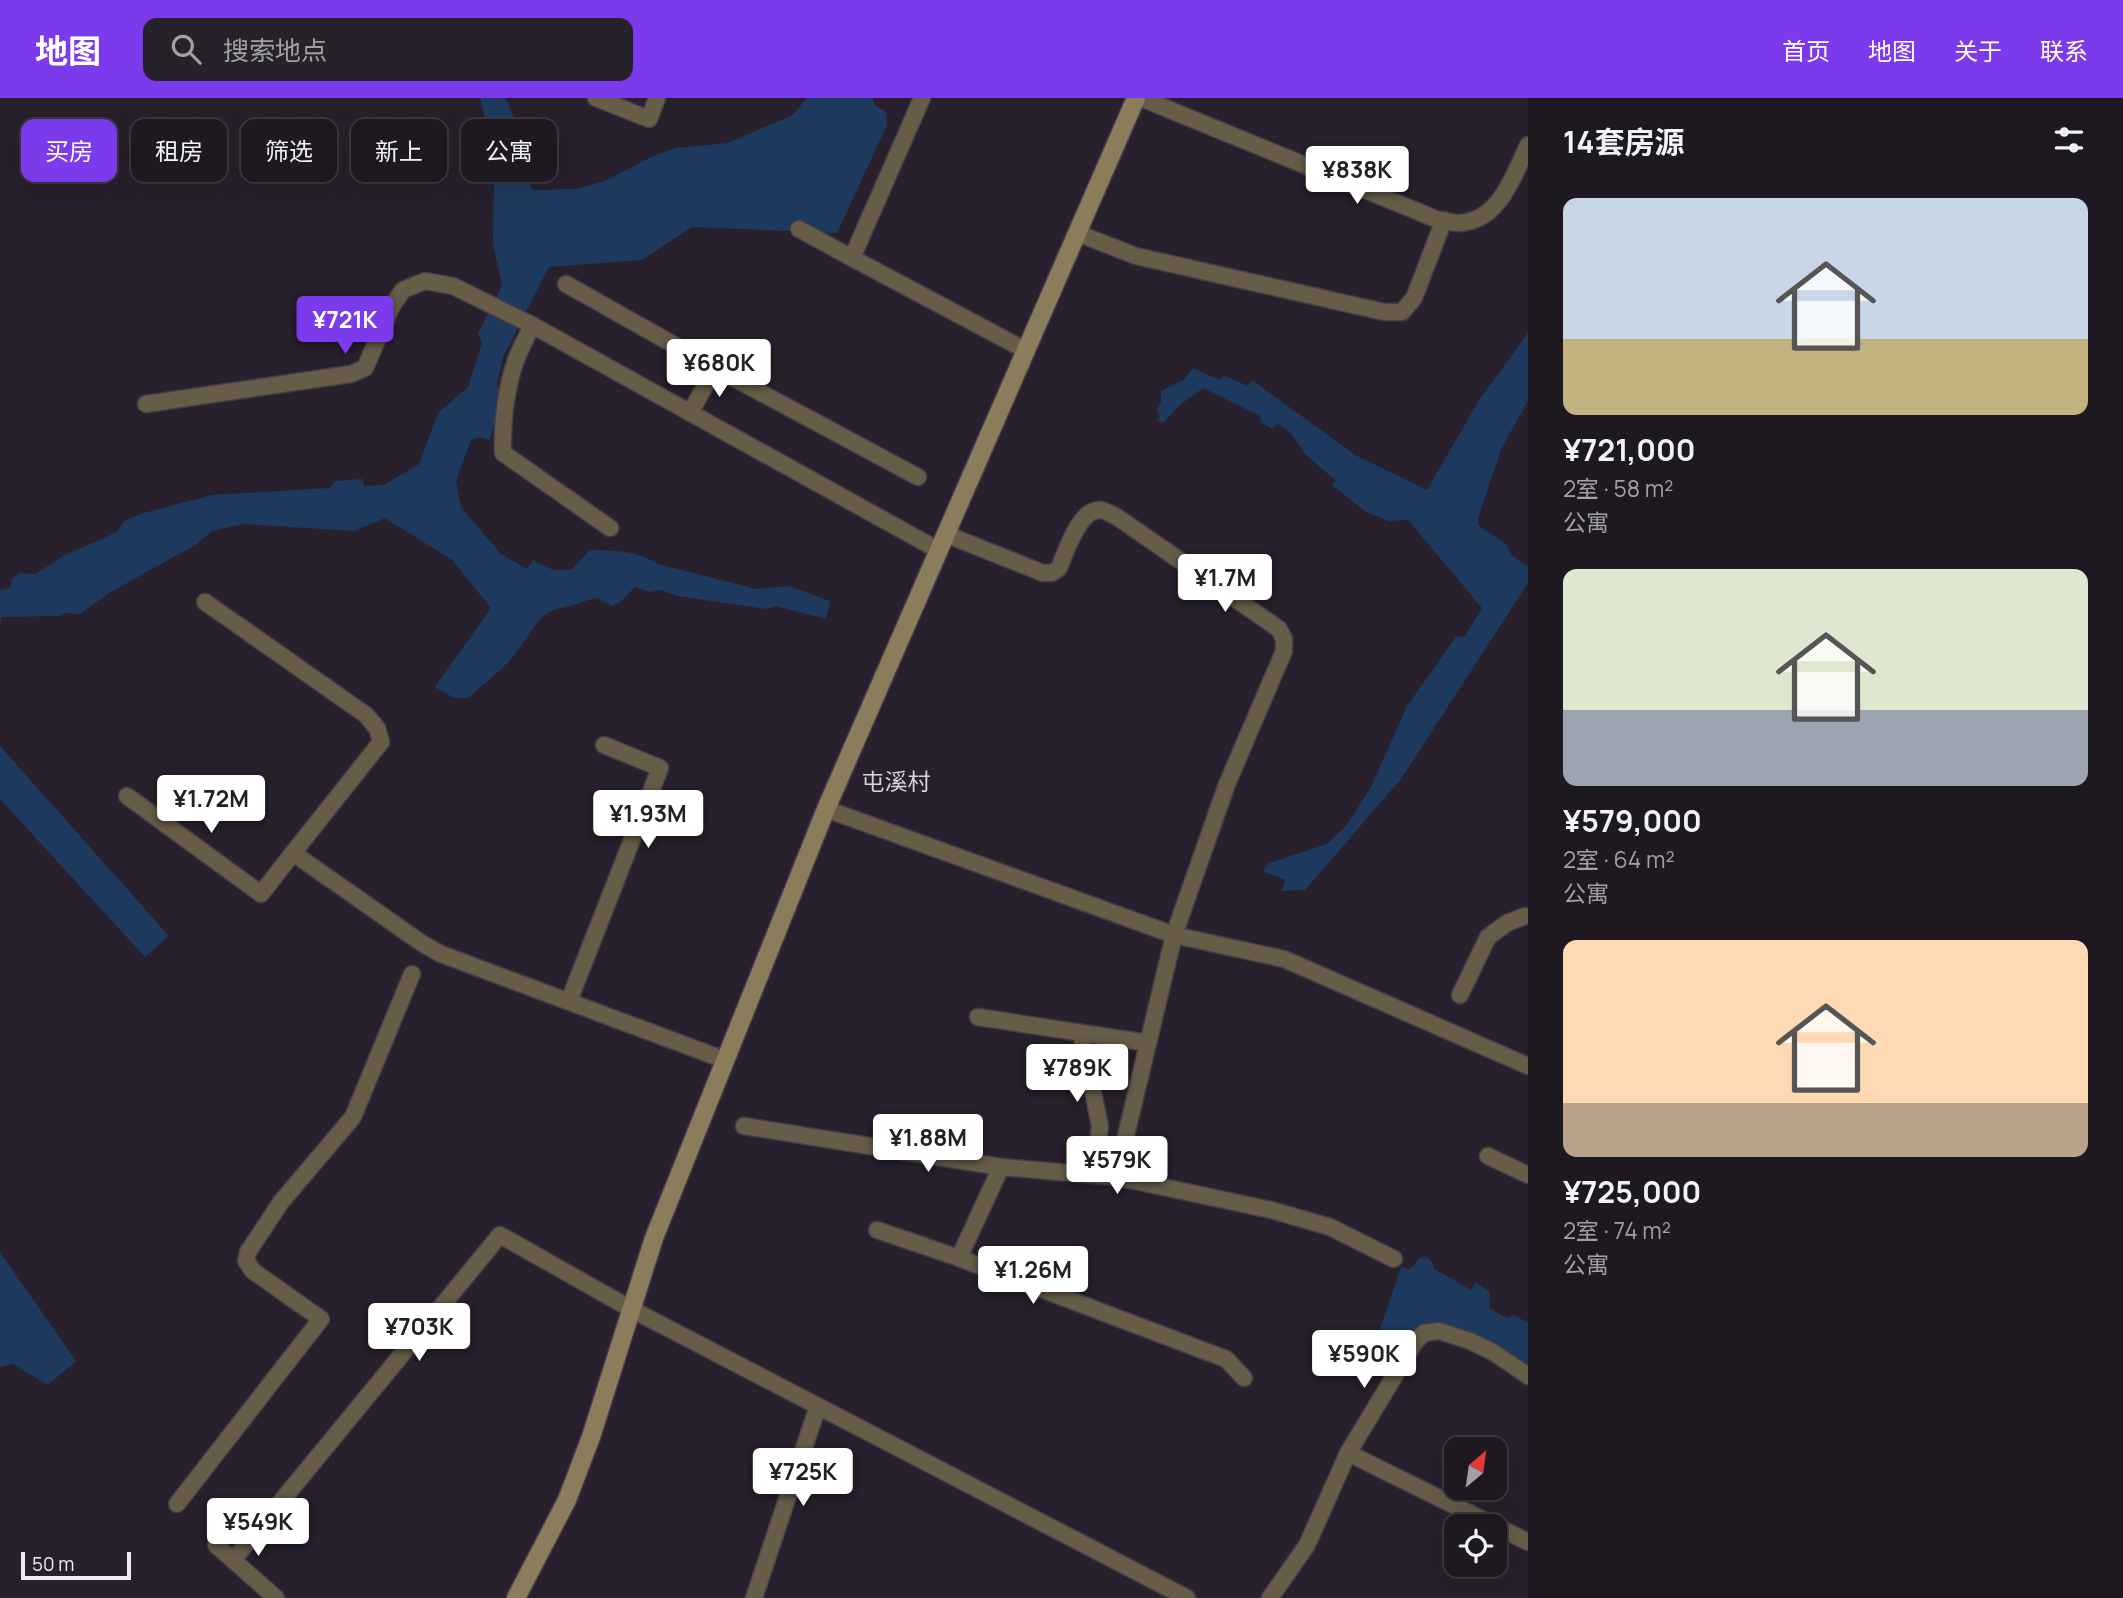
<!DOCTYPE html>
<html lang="zh">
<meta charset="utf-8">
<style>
:root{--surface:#1e1821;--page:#26212a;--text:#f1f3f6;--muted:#a1a0a5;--line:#3c373f;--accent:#7c3aed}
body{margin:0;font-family:Manrope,"Noto Sans SC",sans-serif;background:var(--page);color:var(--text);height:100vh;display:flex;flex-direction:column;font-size:26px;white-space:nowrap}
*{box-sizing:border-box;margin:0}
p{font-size:23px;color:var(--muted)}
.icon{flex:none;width:38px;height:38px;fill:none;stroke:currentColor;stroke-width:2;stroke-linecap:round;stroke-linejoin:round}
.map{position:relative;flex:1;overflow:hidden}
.sheet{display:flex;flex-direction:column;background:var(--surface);width:595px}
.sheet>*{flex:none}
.guide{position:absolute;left:21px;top:21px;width:665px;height:63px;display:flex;gap:14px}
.needle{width:46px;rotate:29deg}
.tools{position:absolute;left:1444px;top:1339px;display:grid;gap:14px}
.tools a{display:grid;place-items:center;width:63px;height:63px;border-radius:14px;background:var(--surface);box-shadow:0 7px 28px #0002,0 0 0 2px var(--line);font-size:35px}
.scale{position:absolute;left:21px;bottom:18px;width:110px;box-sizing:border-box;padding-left:7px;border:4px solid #f1ebf4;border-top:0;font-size:19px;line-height:24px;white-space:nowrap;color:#f1ebf4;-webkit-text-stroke:5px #28202c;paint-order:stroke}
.price{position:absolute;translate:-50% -60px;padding:0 16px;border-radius:7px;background:#fff;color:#222;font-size:23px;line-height:46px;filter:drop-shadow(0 2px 4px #0008)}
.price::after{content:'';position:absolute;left:50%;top:42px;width:21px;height:16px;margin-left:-10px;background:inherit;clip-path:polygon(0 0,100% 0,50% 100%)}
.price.active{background:var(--accent);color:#fff}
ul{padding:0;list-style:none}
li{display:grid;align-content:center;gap:14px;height:371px;padding:0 35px}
li span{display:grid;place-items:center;height:217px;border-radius:14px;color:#555}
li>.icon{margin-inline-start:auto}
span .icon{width:126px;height:126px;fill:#fffc;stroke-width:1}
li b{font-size:30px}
h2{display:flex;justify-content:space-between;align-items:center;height:84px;padding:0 35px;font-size:30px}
.chip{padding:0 24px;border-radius:14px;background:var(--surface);box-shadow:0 7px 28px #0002,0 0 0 2px var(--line);font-size:24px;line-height:63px}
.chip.active{background:var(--accent);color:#fff}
header{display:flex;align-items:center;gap:42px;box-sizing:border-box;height:98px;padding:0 35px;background:var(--accent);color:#fff}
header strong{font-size:33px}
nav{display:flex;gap:38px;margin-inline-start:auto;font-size:24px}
.search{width:490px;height:63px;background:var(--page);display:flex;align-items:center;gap:18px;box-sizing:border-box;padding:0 24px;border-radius:14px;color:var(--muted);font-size:26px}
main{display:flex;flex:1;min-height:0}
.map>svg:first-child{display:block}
.water{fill:#1d3a5e}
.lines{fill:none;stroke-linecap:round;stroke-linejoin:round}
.street-casing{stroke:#443c48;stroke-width:19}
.secondary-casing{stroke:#443c48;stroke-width:21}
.street{stroke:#665c48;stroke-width:16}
.secondary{stroke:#8b7c5c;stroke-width:18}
.labels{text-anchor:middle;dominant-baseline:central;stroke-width:5;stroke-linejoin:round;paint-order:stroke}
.quarter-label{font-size:23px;fill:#dcd1e1;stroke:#28202c}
</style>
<header>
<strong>地图</strong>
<div class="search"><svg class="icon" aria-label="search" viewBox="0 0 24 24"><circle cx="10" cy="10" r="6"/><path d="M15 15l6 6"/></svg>搜索地点</div>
<nav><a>首页</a><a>地图</a><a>关于</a><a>联系</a></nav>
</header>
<main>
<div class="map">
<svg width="1528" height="1500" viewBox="0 0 1528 1500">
<rect width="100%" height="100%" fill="#28202c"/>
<!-- water -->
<g class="water">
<path d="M480,0H505C523,30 519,63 533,92L577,91L605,83L653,58L676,50L728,45L793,17L807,0H873L875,7L886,14L887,27L837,135L692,129L642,162L549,169L503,259L497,286L501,301L490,342L479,339L471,342L456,383L461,409L501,456L527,471L533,462L553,472H571L590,452C615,453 636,452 658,466L756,491L789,488L830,503L826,521L776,508L766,511L678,498L659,492L650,494L635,489L620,504L612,508C593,497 596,500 577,506C569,509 558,509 551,513C535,521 527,542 516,555C503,572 483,586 468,600H454L435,589L491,510L452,462L385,420L354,433L244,426L212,433L197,446L109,495L80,516L65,515L59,518L2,519L0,526V492L11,490V482L19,475L36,476L63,458L117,434L124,423L140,416L212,397L330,390L335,383L363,381L364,388L384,387L419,366L438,315L468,289L482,245L478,235L502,188L493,146L494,79L483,46L487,32Z"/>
<polygon points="1528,235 1528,303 1502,349 1478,420 1478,427 1507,447 1512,458 1528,468 1528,485 1401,681 1305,792 1282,793 1285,782 1263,773 1269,765 1327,746 1347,727 1371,689 1407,608 1456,539 1465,538 1482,510 1408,422 1389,423 1366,414 1332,387 1336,383 1305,356 1290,334 1278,326 1272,331 1261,324 1260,318 1203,290 1180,307 1163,325 1157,322 1160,318 1157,311 1161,304 1161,293 1185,281 1193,270 1220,282 1223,277 1248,288 1252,282 1355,357 1427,392 1479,302"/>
<polygon points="0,648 169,838 145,859 0,701"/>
<polygon points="0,1154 76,1263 48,1287 13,1266 0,1269"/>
<polygon points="1421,1159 1427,1159 1433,1166 1433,1170 1471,1192 1476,1184 1490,1194 1489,1210 1507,1220 1514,1217 1528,1225 1528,1268 1498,1247 1487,1242 1432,1225 1424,1227 1400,1257 1374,1249 1401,1169 1410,1171"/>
</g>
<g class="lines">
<defs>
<g id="street">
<polyline points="596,0 649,21 657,0"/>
<polyline points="922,0 852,160 1025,252"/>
<path d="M1141,0L1436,121C1443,122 1451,125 1458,125C1499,124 1513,79 1528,47"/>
<polyline points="799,131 852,160"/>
<polyline points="1077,135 1136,158 1384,214 1402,214 1414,200 1444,122"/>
<polyline points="566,186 715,270 918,379"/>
<path d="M532,227C527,239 520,251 516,262C506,291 502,324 503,355L610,430"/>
<polyline points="146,306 351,276 365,270 392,208 403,192 425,183 453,188 532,227 938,452"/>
<polyline points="690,315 715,270"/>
<path d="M945,436L1043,475H1052L1059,470C1066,454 1079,410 1101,412C1106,413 1113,417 1117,419L1279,531L1284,541V553L1227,686L1174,837L1116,1079L1271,1112L1330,1129L1394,1161"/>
<polyline points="205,504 366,617 377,630 381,644 293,755 423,846 441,856 725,962"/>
<polyline points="127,698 261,796 293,755"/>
<polyline points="826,711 1174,837 1284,861 1528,968"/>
<polyline points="1460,897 1488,839 1507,825 1525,818"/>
<polyline points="569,903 660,670 604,647"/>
<polyline points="978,919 1148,945"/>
<polyline points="1081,935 1100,1028 1094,1077"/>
<polyline points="744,1028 1001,1069 1116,1079"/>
<polyline points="1488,1058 1528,1077"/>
<polyline points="1001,1069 959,1160 1226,1261 1244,1280"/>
<polyline points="877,1132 959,1160"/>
<polyline points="1348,1355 1528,1444"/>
<polyline points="177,1406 321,1221 253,1173 246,1163 248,1154 281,1104 353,1019 412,876"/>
<polyline points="216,1447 276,1500"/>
<polyline points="233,1462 500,1137 631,1211 1187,1500"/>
<polyline points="754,1500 818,1308"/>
<polyline points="1270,1500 1307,1447 1348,1355 1415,1244 1424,1235 1439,1233 1470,1243 1493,1254 1528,1278"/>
</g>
<polyline id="secondary" points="516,1500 567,1402 591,1339 654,1140 826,711 1136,0"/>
</defs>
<!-- street casing -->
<use href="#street" class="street-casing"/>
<!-- secondary casing -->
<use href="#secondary" class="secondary-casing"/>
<!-- street -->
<use href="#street" class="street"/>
<!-- secondary -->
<use href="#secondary" class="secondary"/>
</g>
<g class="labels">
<!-- quarter labels -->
<g class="quarter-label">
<text x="896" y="683">屯溪村</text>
</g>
</g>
</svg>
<div class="tools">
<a><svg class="needle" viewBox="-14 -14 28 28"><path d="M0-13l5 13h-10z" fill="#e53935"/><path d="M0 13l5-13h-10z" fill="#a1a0a5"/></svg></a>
<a><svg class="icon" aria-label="locate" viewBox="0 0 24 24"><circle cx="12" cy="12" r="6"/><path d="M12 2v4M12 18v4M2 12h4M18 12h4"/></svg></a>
</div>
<div class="scale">50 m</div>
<b class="price" style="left:1357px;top:108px">¥838K</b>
<b class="price active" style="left:345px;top:258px">¥721K</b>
<b class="price" style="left:719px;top:301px">¥680K</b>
<b class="price" style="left:1225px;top:516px">¥1.7M</b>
<b class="price" style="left:211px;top:737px">¥1.72M</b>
<b class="price" style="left:648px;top:752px">¥1.93M</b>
<b class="price" style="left:1077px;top:1006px">¥789K</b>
<b class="price" style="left:928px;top:1076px">¥1.88M</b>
<b class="price" style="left:1117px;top:1098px">¥579K</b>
<b class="price" style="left:1033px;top:1208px">¥1.26M</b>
<b class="price" style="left:419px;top:1265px">¥703K</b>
<b class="price" style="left:1364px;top:1292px">¥590K</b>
<b class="price" style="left:803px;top:1410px">¥725K</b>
<b class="price" style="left:258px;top:1460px">¥549K</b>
<div class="guide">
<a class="chip active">买房</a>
<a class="chip">租房</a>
<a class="chip">筛选</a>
<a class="chip">新上</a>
<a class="chip">公寓</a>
</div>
</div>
<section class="sheet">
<h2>14套房源<svg class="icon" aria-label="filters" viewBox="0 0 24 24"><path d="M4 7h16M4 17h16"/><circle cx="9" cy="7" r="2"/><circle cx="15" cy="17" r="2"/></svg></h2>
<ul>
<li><span style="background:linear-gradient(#c9d6e8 65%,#c2b280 0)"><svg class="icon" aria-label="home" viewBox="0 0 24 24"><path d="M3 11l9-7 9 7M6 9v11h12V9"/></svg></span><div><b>¥721,000</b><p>2室 · 58 m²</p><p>公寓</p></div></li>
<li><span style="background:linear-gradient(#dfe7d0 65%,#9aa5b1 0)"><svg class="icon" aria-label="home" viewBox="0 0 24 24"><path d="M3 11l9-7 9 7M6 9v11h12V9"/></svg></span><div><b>¥579,000</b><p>2室 · 64 m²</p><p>公寓</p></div></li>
<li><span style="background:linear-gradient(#ffd9b3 75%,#b9a48a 0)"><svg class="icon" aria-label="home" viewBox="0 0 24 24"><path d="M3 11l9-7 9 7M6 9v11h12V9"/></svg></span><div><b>¥725,000</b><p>2室 · 74 m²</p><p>公寓</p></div></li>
</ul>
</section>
</main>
